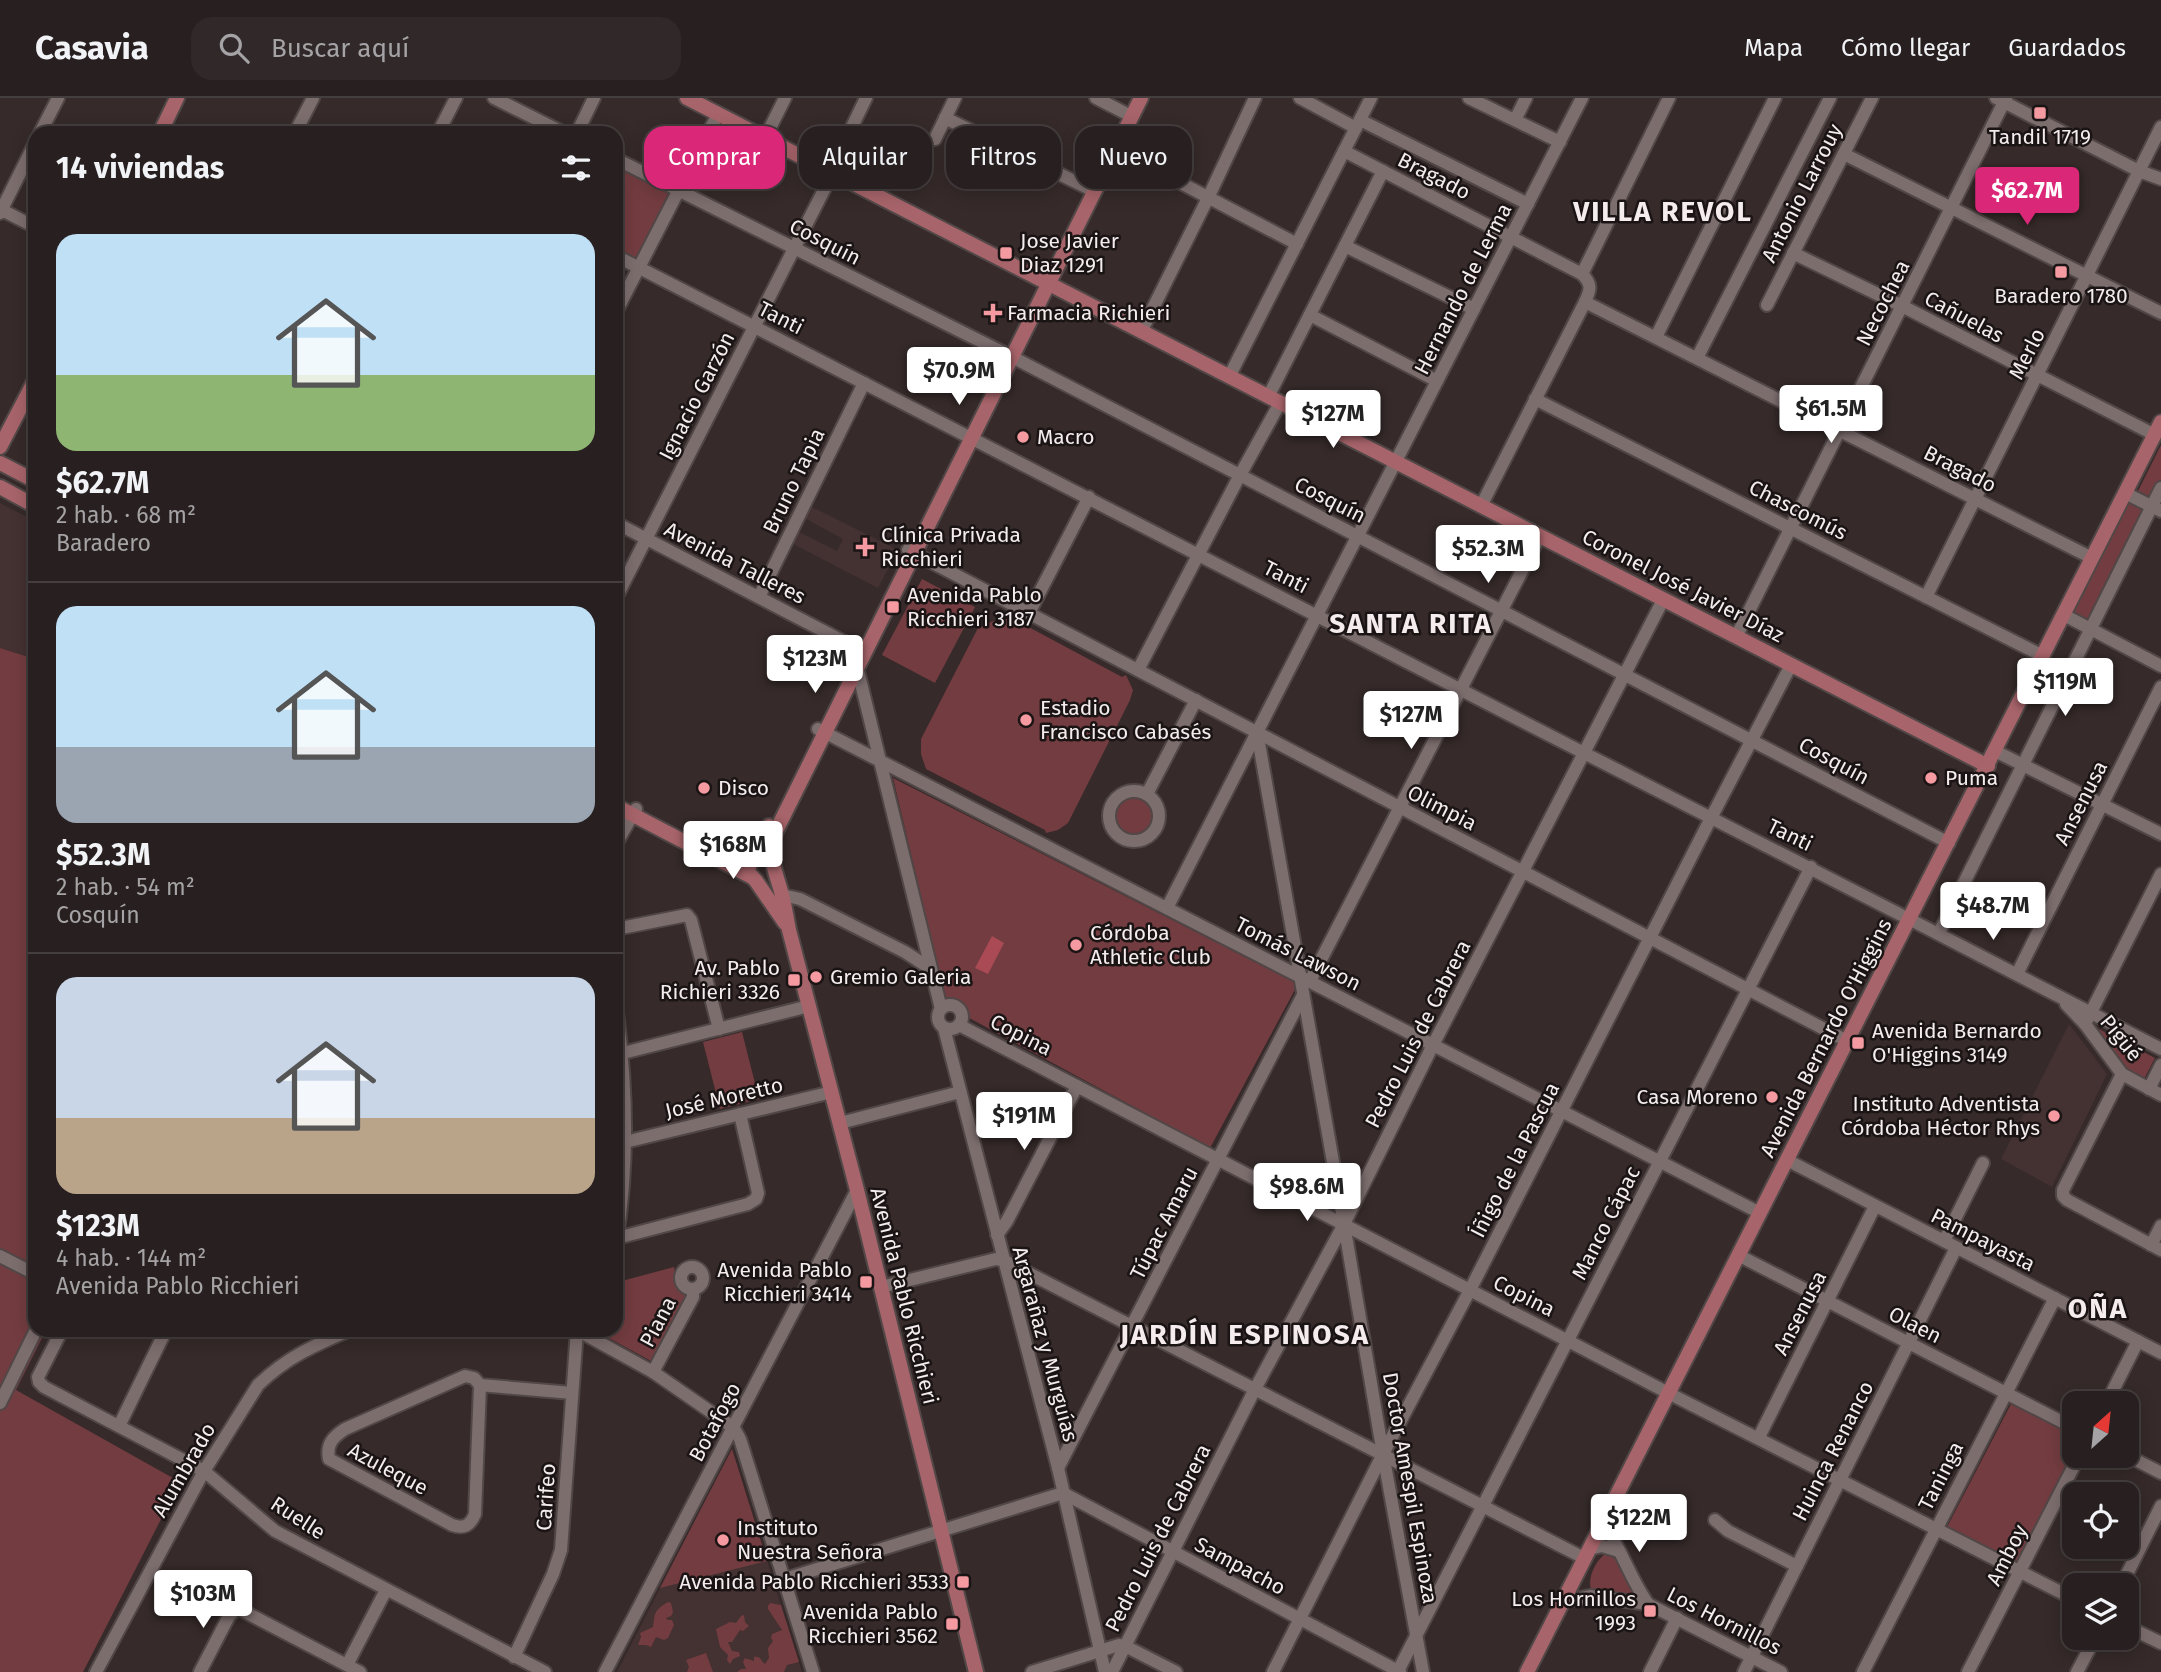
<!DOCTYPE html>
<html lang="es">
<meta charset="utf-8">
<style>
:root{--surface:#282020;--page:#302829;--text:#f1f3f6;--muted:#a5a3a5;--line:#443e3e;--accent:#db2777}
body{margin:0;font-family:"Fira Sans",sans-serif;background:var(--page);color:var(--text);height:100vh;display:flex;flex-direction:column;font-size:26px;white-space:nowrap}
*{box-sizing:border-box;margin:0}
p{font-size:23px;color:var(--muted)}
.icon{flex:none;width:38px;height:38px;fill:none;stroke:currentColor;stroke-width:2;stroke-linecap:round;stroke-linejoin:round}
.map{position:relative;flex:1;overflow:hidden}
.side{position:absolute;left:28px;top:28px;width:595px;height:1211px;display:flex;flex-direction:column;background:var(--surface);border-radius:21px;box-shadow:0 4px 18px #0003,0 0 0 2px var(--line)}
.side>*{flex:none}
.top-card{position:absolute;left:644px;top:28px;width:665px;height:63px;display:flex;gap:14px}
.needle{width:46px;rotate:27deg}
.buttons{position:absolute;left:2062px;top:1293px;display:grid;gap:14px}
.buttons a{display:grid;place-items:center;width:77px;height:77px;border-radius:14px;background:var(--surface);box-shadow:0 4px 18px #0003,0 0 0 2px var(--line);font-size:35px}
.price{position:absolute;translate:-50% -60px;padding:0 16px;border-radius:7px;background:#fff;color:#222;font-size:23px;line-height:46px;filter:drop-shadow(0 2px 4px #0008)}
.price::after{content:'';position:absolute;left:50%;top:42px;width:21px;height:16px;margin-left:-10px;background:inherit;clip-path:polygon(0 0,100% 0,50% 100%)}
.price.on{background:var(--accent);color:#fff}
ul{padding:0;list-style:none}
li{display:grid;align-content:center;gap:14px;height:371px;padding:0 28px}
li+li{border-top:2px solid var(--line)}
li span{display:grid;place-items:center;height:217px;border-radius:21px;color:#555}
li>.icon{margin-inline-start:auto}
span .icon{width:126px;height:126px;fill:#fffc;stroke-width:1}
li b{font-size:30px}
h2{display:flex;justify-content:space-between;align-items:center;height:84px;padding:0 28px;font-size:30px}
.chip{padding:0 24px;border-radius:21px;background:var(--surface);box-shadow:0 4px 18px #0003,0 0 0 2px var(--line);font-size:24px;line-height:63px}
.chip.on{background:var(--accent);color:#fff}
header{display:flex;align-items:center;gap:42px;box-sizing:border-box;height:98px;padding:0 35px;background:var(--surface);border-bottom:2px solid var(--line)}
header strong{font-size:33px}
nav{display:flex;gap:38px;margin-inline-start:auto;font-size:24px}
.search{width:490px;height:63px;background:var(--page);display:flex;align-items:center;gap:18px;box-sizing:border-box;padding:0 24px;border-radius:21px;color:var(--muted);font-size:26px}
.map>svg:first-child{display:block}
.built{fill:#443131}
.green{fill:#733c40}
.water{fill:#a94a54}
.lines{fill:none;stroke-linecap:round;stroke-linejoin:round}
.minor-casing{stroke:#514747;stroke-width:16}
.major-casing{stroke:#514747;stroke-width:18}
.minor{stroke:#7d6e6e;stroke-width:12}
.major{stroke:#a7646a;stroke-width:14}
.poi-dot{fill:#f49aa0;stroke:#1a1414;stroke-width:2.5}
.labels{text-anchor:middle;dominant-baseline:central;stroke-width:5;stroke-linejoin:round;paint-order:stroke}
.poi-label{font-size:21px;fill:#f5eded;stroke:#1a1414;text-anchor:start}
.street-label{font-size:21px;fill:#f5eded;stroke:#1a1414}
.district-label{font-size:28px;font-weight:bold;letter-spacing:2px;fill:#f5eded;stroke:#1a1414}
</style>
<header>
<strong>Casavia</strong>
<div class="search"><svg class="icon" aria-label="search" viewBox="0 0 24 24"><circle cx="10" cy="10" r="6"/><path d="M15 15l6 6"/></svg>Buscar aquí</div>
<nav><a>Mapa</a><a>Cómo llegar</a><a>Guardados</a></nav>
</header>
<div class="map">
<svg width="2161" height="1574" viewBox="0 0 2161 1574">
<rect width="100%" height="100%" fill="#362a2a"/>
<!-- built -->
<g class="built">
<polygon points="0,405 35,423 35,561 0,550"/>
<polygon points="812,409 898,452 878,490 793,446 799,434 837,453 843,441 806,421"/>
<polygon points="2069,926 2107,976 2052,1089 2001,1061"/>
<polygon points="732,1351 802,1574 617,1574 710,1393"/>
</g>
<!-- green -->
<g class="green">
<polygon points="616,61 678,92 639,170 616,158"/>
<polygon points="2161,347 2161,385 2153,400 2138,393"/>
<polygon points="2129,401 2147,409 2088,528 2069,518"/>
<polygon points="922,481 975,509 935,585 882,557"/>
<polygon points="1012,520 1122,579 1126,577 1133,592 1130,602 1068,725 1058,732 1046,735 1045,732 926,671 921,656 921,641 978,530 993,523"/>
<polygon points="0,550 35,561 35,1232 46,1232 16,1292 180,1384 83,1574 0,1574"/>
<polygon points="893,680 1298,886 1210,1050 947,908"/>
<circle cx="1134" cy="718" r="19"/>
<polygon points="2093,928 2155,960 2143,983 2127,974"/>
<polygon points="742,934 759,1001 720,1011 703,944"/>
<polygon points="674,1169 677,1185 687,1196 688,1201 653,1264 594,1232 616,1232 616,1188 618,1184"/>
<polygon points="2011,1306 2074,1338 2074,1357 2018,1466 1947,1429"/>
<polygon points="732,1351 767,1463 660,1490"/>
<path d="M1607,1455L1616,1459L1625,1480L1640,1500L1592,1494C1586,1481 1596,1461 1607,1455Z"/>
<path d="M668,1504L671,1505L673,1514L671,1518L666,1520L668,1522H672L674,1527L668,1540L664,1542L656,1539L651,1549L646,1547H638L641,1539L640,1535L653,1529C655,1514 654,1513 668,1504Z"/>
<path d="M770,1505L781,1507L799,1564L787,1567L784,1574H737L741,1571H746L743,1564L745,1560L754,1563V1559C762,1558 760,1563 765,1566L769,1560L768,1550L773,1543L771,1540L772,1536L782,1532L768,1511V1508Z"/>
<polygon points="744,1517 745,1524 749,1528 743,1533 740,1532 732,1544 728,1544 732,1553 739,1554 740,1558 733,1561 730,1566 727,1562 728,1557 720,1549 716,1531 730,1524 736,1525 741,1518"/>
<polygon points="706,1555 713,1574 687,1574 689,1569 686,1562"/>
</g>
<!-- water -->
<polygon class="water" points="992,838 1004,845 988,876 975,870"/>
<g class="lines">
<defs>
<g id="minor">
<polyline points="494,0 564,35"/>
<polyline points="1096,0 1125,15"/>
<polyline points="1300,0 1356,30"/>
<polyline points="1469,0 1560,44"/>
<polyline points="1996,0 2139,73 2161,81"/>
<polyline points="945,20 1088,90"/>
<polyline points="1360,22 1528,106"/>
<polyline points="1515,22 1526,0"/>
<polyline points="40,35 58,0"/>
<polyline points="295,35 313,0"/>
<polyline points="438,35 456,0"/>
<polyline points="577,35 594,0"/>
<polyline points="765,40 785,0"/>
<polyline points="935,41 955,0"/>
<polyline points="1116,51 1297,146"/>
<path d="M1344,53L1582,176C1592,186 1591,191 1585,204L1481,408"/>
<polyline points="1844,56 2161,215"/>
<polyline points="616,61 1012,259 1949,745"/>
<polyline points="0,111 35,129"/>
<polyline points="0,115 35,45"/>
<polyline points="1345,148 1474,211"/>
<polyline points="1793,155 1902,208 2155,337"/>
<path d="M616,158C940,323 1263,490 1586,656C1778,755 1970,851 2161,951"/>
<polyline points="1582,176 1669,0"/>
<polyline points="1585,204 2092,460"/>
<polyline points="1767,207 1872,0"/>
<polyline points="616,214 718,16"/>
<polyline points="1310,217 1437,283"/>
<polyline points="1141,234 1208,100 1255,0"/>
<polyline points="1656,239 1775,0"/>
<polyline points="1697,260 1830,0"/>
<polyline points="1229,279 1371,0"/>
<polyline points="1268,299 1383,73"/>
<polyline points="1535,301 2043,558"/>
<polyline points="2125,395 2161,413"/>
<polyline points="616,425 858,551 857,569 941,911"/>
<polyline points="908,452 1847,943"/>
<polyline points="759,499 864,285"/>
<polyline points="1926,499 2161,29"/>
<polyline points="616,500 828,84 835,64 866,0"/>
<polyline points="1029,515 1089,399"/>
<polyline points="2064,517 2161,568"/>
<polyline points="1736,539 2006,0"/>
<polyline points="1138,572 1240,377 1280,305"/>
<polyline points="818,631 1760,1115"/>
<polyline points="1257,634 1344,1126 1383,1356 1423,1574"/>
<polyline points="1995,653 2161,736"/>
<circle cx="1134" cy="718" r="25"/>
<polyline points="1147,696 1196,602"/>
<polyline points="616,746 636,711"/>
<polyline points="782,797 800,801 905,854 931,871"/>
<polyline points="1167,810 1582,0"/>
<polyline points="616,831 687,817 691,822 719,931"/>
<polyline points="1939,835 2161,390"/>
<polyline points="2017,876 2161,589"/>
<polyline points="1310,883 1540,438"/>
<polyline points="2066,906 2085,926 2122,976 2161,997"/>
<circle cx="950" cy="919" r="12"/>
<path d="M616,908C627,986 629,1067 616,1145"/>
<polyline points="2085,926 2161,776"/>
<polyline points="959,927 1678,1300 2074,1501"/>
<polyline points="944,930 1058,1370 1105,1574"/>
<polyline points="623,955 809,908"/>
<polyline points="2122,976 2063,1092 2063,1098 2067,1102 2161,1152"/>
<polyline points="2149,991 2161,967"/>
<polyline points="840,1025 960,994"/>
<polyline points="625,1044 832,994"/>
<polyline points="1787,1062 2161,1255"/>
<polyline points="997,1137 1007,1123 1077,988"/>
<polyline points="617,1140 748,1106 756,1101 758,1095 740,1016"/>
<polyline points="1944,1143 1983,1065"/>
<polyline points="2151,1147 2161,1128"/>
<polyline points="1738,1157 2074,1330"/>
<polyline points="0,1158 35,1176"/>
<circle cx="692" cy="1180" r="11"/>
<polyline points="881,1189 996,1161 1003,1162 1584,1460"/>
<polyline points="62,1232 38,1279 39,1284 44,1289 204,1373 275,1433 545,1574"/>
<polyline points="577,1232 653,1274 734,1330 740,1341 813,1574"/>
<polyline points="653,1274 693,1199 693,1191"/>
<path d="M480,1287L475,1416C470,1428 464,1431 452,1427L329,1361C326,1346 333,1339 345,1331L465,1278L474,1280L480,1287L572,1295"/>
<polyline points="0,1305 36,1232"/>
<polyline points="2106,1306 2138,1243"/>
<polyline points="119,1328 166,1232"/>
<polyline points="1759,1339 1875,1108"/>
<polyline points="2126,1357 2161,1375"/>
<polyline points="1058,1370 1303,897"/>
<polyline points="1715,1422 1728,1433 1797,1468"/>
<path d="M1603,1425C1621,1450 1630,1480 1648,1506"/>
<polyline points="1589,1451 1602,1448 1619,1453"/>
<polyline points="785,1481 1063,1395 1400,1574"/>
<polyline points="2121,1488 2161,1408"/>
<polyline points="1562,1504 1590,1498 1648,1506 1781,1574"/>
<polyline points="2126,1528 2161,1545"/>
<polyline points="514,1559 553,1476 561,1452 577,1232"/>
<polyline points="347,1567 386,1492"/>
<polyline points="1398,1573 1811,769"/>
<path d="M96,1574L204,1373L258,1287C287,1259 313,1248 350,1232"/>
<polyline points="200,1574 229,1518 235,1512 241,1512 360,1574"/>
<polyline points="605,1574 857,1092"/>
<polyline points="1032,1574 1119,1547 1125,1548 1176,1574"/>
<polyline points="1112,1574 1255,1291 1344,1126 1433,947 1663,502"/>
<polyline points="1273,1574 1383,1356 1470,1192 1711,720 1791,567"/>
<polyline points="1650,1574 1677,1520"/>
<polyline points="1744,1574 1956,1150"/>
<polyline points="1863,1574 2055,1200"/>
<polyline points="1968,1574 2079,1358"/>
<polyline points="2077,1574 2095,1540"/>
</g>
<g id="major">
<polyline points="687,0 1988,668"/>
<polyline points="160,35 177,0"/>
<polyline points="0,349 35,282"/>
<polyline points="0,365 35,383"/>
<polyline points="0,389 35,408"/>
<polyline points="616,708 750,778"/>
<path d="M769,728C764,739 748,763 748,774L756,783L785,825"/>
<path d="M976,1574L857,1092L789,832C787,821 785,809 782,797C777,778 769,761 772,741L1141,0"/>
<polyline points="1527,1574 2161,324"/>
</g>
</defs>
<!-- minor casing -->
<use href="#minor" class="minor-casing"/>
<!-- major casing -->
<use href="#major" class="major-casing"/>
<!-- minor -->
<use href="#minor" class="minor"/>
<!-- major -->
<use href="#major" class="major"/>
</g>
<!-- markers -->
<g class="poi-dot">
<rect x="2033" y="8" width="14" height="14" rx="3.5"/>
<rect x="999" y="148" width="14" height="14" rx="3.5"/>
<rect x="2054" y="167" width="14" height="14" rx="3.5"/>
<path d="M989.5 204.5h7v7h7v7h-7v7h-7v-7h-7v-7h7z"/>
<circle cx="1023" cy="339" r="7"/>
<path d="M861.5 438.5h7v7h7v7h-7v7h-7v-7h-7v-7h7z"/>
<rect x="886" y="502" width="14" height="14" rx="3.5"/>
<circle cx="1026" cy="622" r="7"/>
<circle cx="1931" cy="680" r="7"/>
<circle cx="704" cy="690" r="7"/>
<circle cx="1076" cy="847" r="7"/>
<circle cx="816" cy="879" r="7"/>
<rect x="787" y="875" width="14" height="14" rx="3.5"/>
<rect x="1851" y="938" width="14" height="14" rx="3.5"/>
<circle cx="1772" cy="999" r="7"/>
<circle cx="2054" cy="1018" r="7"/>
<rect x="859" y="1177" width="14" height="14" rx="3.5"/>
<circle cx="723" cy="1442" r="7"/>
<rect x="956" y="1477" width="14" height="14" rx="3.5"/>
<rect x="1643" y="1506" width="14" height="14" rx="3.5"/>
<rect x="945" y="1519" width="14" height="14" rx="3.5"/>
</g>
<g class="labels">
<!-- poi labels -->
<g class="poi-label">
<text x="2040" y="39" text-anchor="middle">Tandil 1719</text>
<text x="1020" y="143">Jose Javier<tspan x="1020" dy="24">Diaz 1291</tspan></text>
<text x="2061" y="198" text-anchor="middle">Baradero 1780</text>
<text x="1007" y="215">Farmacia Richieri</text>
<text x="1037" y="339">Macro</text>
<text x="881" y="437">Clínica Privada<tspan x="881" dy="24">Ricchieri</tspan></text>
<text x="907" y="497">Avenida Pablo<tspan x="907" dy="24">Ricchieri 3187</tspan></text>
<text x="1040" y="610">Estadio<tspan x="1040" dy="24">Francisco Cabasés</tspan></text>
<text x="1945" y="680">Puma</text>
<text x="718" y="690">Disco</text>
<text x="1090" y="835">Córdoba<tspan x="1090" dy="24">Athletic Club</tspan></text>
<text x="780" y="870" text-anchor="end">Av. Pablo<tspan x="780" dy="24">Richieri 3326</tspan></text>
<text x="830" y="879">Gremio Galeria</text>
<text x="1872" y="933">Avenida Bernardo<tspan x="1872" dy="24">O'Higgins 3149</tspan></text>
<text x="1758" y="999" text-anchor="end">Casa Moreno</text>
<text x="2040" y="1006" text-anchor="end">Instituto Adventista<tspan x="2040" dy="24">Córdoba Héctor Rhys</tspan></text>
<text x="852" y="1172" text-anchor="end">Avenida Pablo<tspan x="852" dy="24">Ricchieri 3414</tspan></text>
<text x="737" y="1430">Instituto<tspan x="737" dy="24">Nuestra Señora</tspan></text>
<text x="949" y="1484" text-anchor="end">Avenida Pablo Ricchieri 3533</text>
<text x="1636" y="1501" text-anchor="end">Los Hornillos<tspan x="1636" dy="24">1993</tspan></text>
<text x="938" y="1514" text-anchor="end">Avenida Pablo<tspan x="938" dy="24">Ricchieri 3562</tspan></text>
</g>
<!-- street labels -->
<g class="street-label">
<text transform="translate(1434 78) rotate(27)">Bragado</text>
<text transform="translate(1802 95) rotate(-63)">Antonio Larrouy</text>
<text transform="translate(825 144) rotate(27)">Cosquín</text>
<text transform="translate(1463 191) rotate(-63)">Hernando de Lerma</text>
<text transform="translate(1883 205) rotate(-63)">Necochea</text>
<text transform="translate(1964 219) rotate(28)">Cañuelas</text>
<text transform="translate(781 220) rotate(27)">Tanti</text>
<text transform="translate(2027 256) rotate(-63)">Merlo</text>
<text transform="translate(697 298) rotate(-63)">Ignacio Garzón</text>
<text transform="translate(1960 371) rotate(27)">Bragado</text>
<text transform="translate(794 383) rotate(-64)">Bruno Tapia</text>
<text transform="translate(1330 402) rotate(27)">Cosquín</text>
<text transform="translate(1798 412) rotate(27)">Chascomús</text>
<text transform="translate(735 465) rotate(27)">Avenida Talleres</text>
<text transform="translate(1286 479) rotate(27)">Tanti</text>
<text transform="translate(1683 488) rotate(27)">Coronel José Javier Díaz</text>
<text transform="translate(1834 663) rotate(28)">Cosquín</text>
<text transform="translate(2081 705) rotate(-63)">Ansenusa</text>
<text transform="translate(1442 710) rotate(27)">Olimpia</text>
<text transform="translate(1790 737) rotate(26)">Tanti</text>
<text transform="translate(1298 856) rotate(27)">Tomás Lawson</text>
<text transform="translate(1418 936) rotate(-63)">Pedro Luis de Cabrera</text>
<text transform="translate(1021 937) rotate(27)">Copina</text>
<text transform="translate(1826 940) rotate(-63)">Avenida Bernardo O'Higgins</text>
<text transform="translate(2121 940) rotate(51)">Pigüé</text>
<text transform="translate(724 1000) rotate(-13)">José Moretto</text>
<text transform="translate(1515 1062) rotate(-63)">Íñigo de la Pascua</text>
<text transform="translate(1164 1125) rotate(-63)">Túpac Amaru</text>
<text transform="translate(1606 1125) rotate(-63)">Manco Cápac</text>
<text transform="translate(1983 1142) rotate(27)">Pampayasta</text>
<text transform="translate(904 1198) rotate(76)">Avenida Pablo Ricchieri</text>
<text transform="translate(1524 1198) rotate(27)">Copina</text>
<text transform="translate(1800 1215) rotate(-63)">Ansenusa</text>
<text transform="translate(658 1224) rotate(-62)">Piana</text>
<text transform="translate(1915 1227) rotate(27)">Olaen</text>
<text transform="translate(1045 1246) rotate(75)">Argarañaz y Murguías</text>
<text transform="translate(715 1324) rotate(-62)">Botafogo</text>
<text transform="translate(1833 1353) rotate(-63)">Huinca Renanco</text>
<text transform="translate(388 1371) rotate(28)">Azuleque</text>
<text transform="translate(184 1372) rotate(-60)">Alumbrado</text>
<text transform="translate(1941 1378) rotate(-63)">Taninga</text>
<text transform="translate(1410 1390) rotate(80)">Doctor Amespil Espinoza</text>
<text transform="translate(546 1399) rotate(-86)">Carifeo</text>
<text transform="translate(298 1420) rotate(33)">Ruelle</text>
<text transform="translate(1158 1440) rotate(-63)">Pedro Luis de Cabrera</text>
<text transform="translate(2007 1457) rotate(-63)">Amboy</text>
<text transform="translate(1240 1468) rotate(28)">Sampacho</text>
<text transform="translate(1724 1523) rotate(27)">Los Hornillos</text>
</g>
<!-- district labels -->
<g class="district-label">
<text x="1663" y="113">VILLA REVOL</text>
<text x="1411" y="525">SANTA RITA</text>
<text x="2098" y="1210">OÑA</text>
<text x="1245" y="1236">JARDÍN ESPINOSA</text>
</g>
</g>
</svg>
<div class="buttons">
<a><svg class="needle" viewBox="-14 -14 28 28"><path d="M0-13l5 13h-10z" fill="#e53935"/><path d="M0 13l5-13h-10z" fill="#a5a3a5"/></svg></a>
<a><svg class="icon" aria-label="locate" viewBox="0 0 24 24"><circle cx="12" cy="12" r="6"/><path d="M12 2v4M12 18v4M2 12h4M18 12h4"/></svg></a>
<a><svg class="icon" aria-label="layers" viewBox="0 0 24 24"><path d="M12 4l9 5-9 5-9-5zM3 14l9 5 9-5"/></svg></a>
</div>
<b class="price on" style="left:2027px;top:129px">$62.7M</b>
<b class="price" style="left:959px;top:309px">$70.9M</b>
<b class="price" style="left:1831px;top:347px">$61.5M</b>
<b class="price" style="left:1333px;top:352px">$127M</b>
<b class="price" style="left:1488px;top:487px">$52.3M</b>
<b class="price" style="left:815px;top:597px">$123M</b>
<b class="price" style="left:2065px;top:620px">$119M</b>
<b class="price" style="left:1411px;top:653px">$127M</b>
<b class="price" style="left:733px;top:783px">$168M</b>
<b class="price" style="left:1993px;top:844px">$48.7M</b>
<b class="price" style="left:1024px;top:1054px">$191M</b>
<b class="price" style="left:1307px;top:1125px">$98.6M</b>
<b class="price" style="left:1639px;top:1456px">$122M</b>
<b class="price" style="left:203px;top:1532px">$103M</b>
<div class="top-card">
<a class="chip on">Comprar</a>
<a class="chip">Alquilar</a>
<a class="chip">Filtros</a>
<a class="chip">Nuevo</a>
</div>
<section class="side">
<h2>14 viviendas<svg class="icon" aria-label="filters" viewBox="0 0 24 24"><path d="M4 7h16M4 17h16"/><circle cx="9" cy="7" r="2"/><circle cx="15" cy="17" r="2"/></svg></h2>
<ul>
<li><span style="background:linear-gradient(#bfe0f5 65%,#8fb573 0)"><svg class="icon" aria-label="home" viewBox="0 0 24 24"><path d="M3 11l9-7 9 7M6 9v11h12V9"/></svg></span><div><b>$62.7M</b><p>2 hab. · 68 m²</p><p>Baradero</p></div></li>
<li><span style="background:linear-gradient(#bfe0f5 65%,#9aa5b1 0)"><svg class="icon" aria-label="home" viewBox="0 0 24 24"><path d="M3 11l9-7 9 7M6 9v11h12V9"/></svg></span><div><b>$52.3M</b><p>2 hab. · 54 m²</p><p>Cosquín</p></div></li>
<li><span style="background:linear-gradient(#c9d6e8 65%,#b9a48a 0)"><svg class="icon" aria-label="home" viewBox="0 0 24 24"><path d="M3 11l9-7 9 7M6 9v11h12V9"/></svg></span><div><b>$123M</b><p>4 hab. · 144 m²</p><p>Avenida Pablo Ricchieri</p></div></li>
</ul>
</section>
</div>
